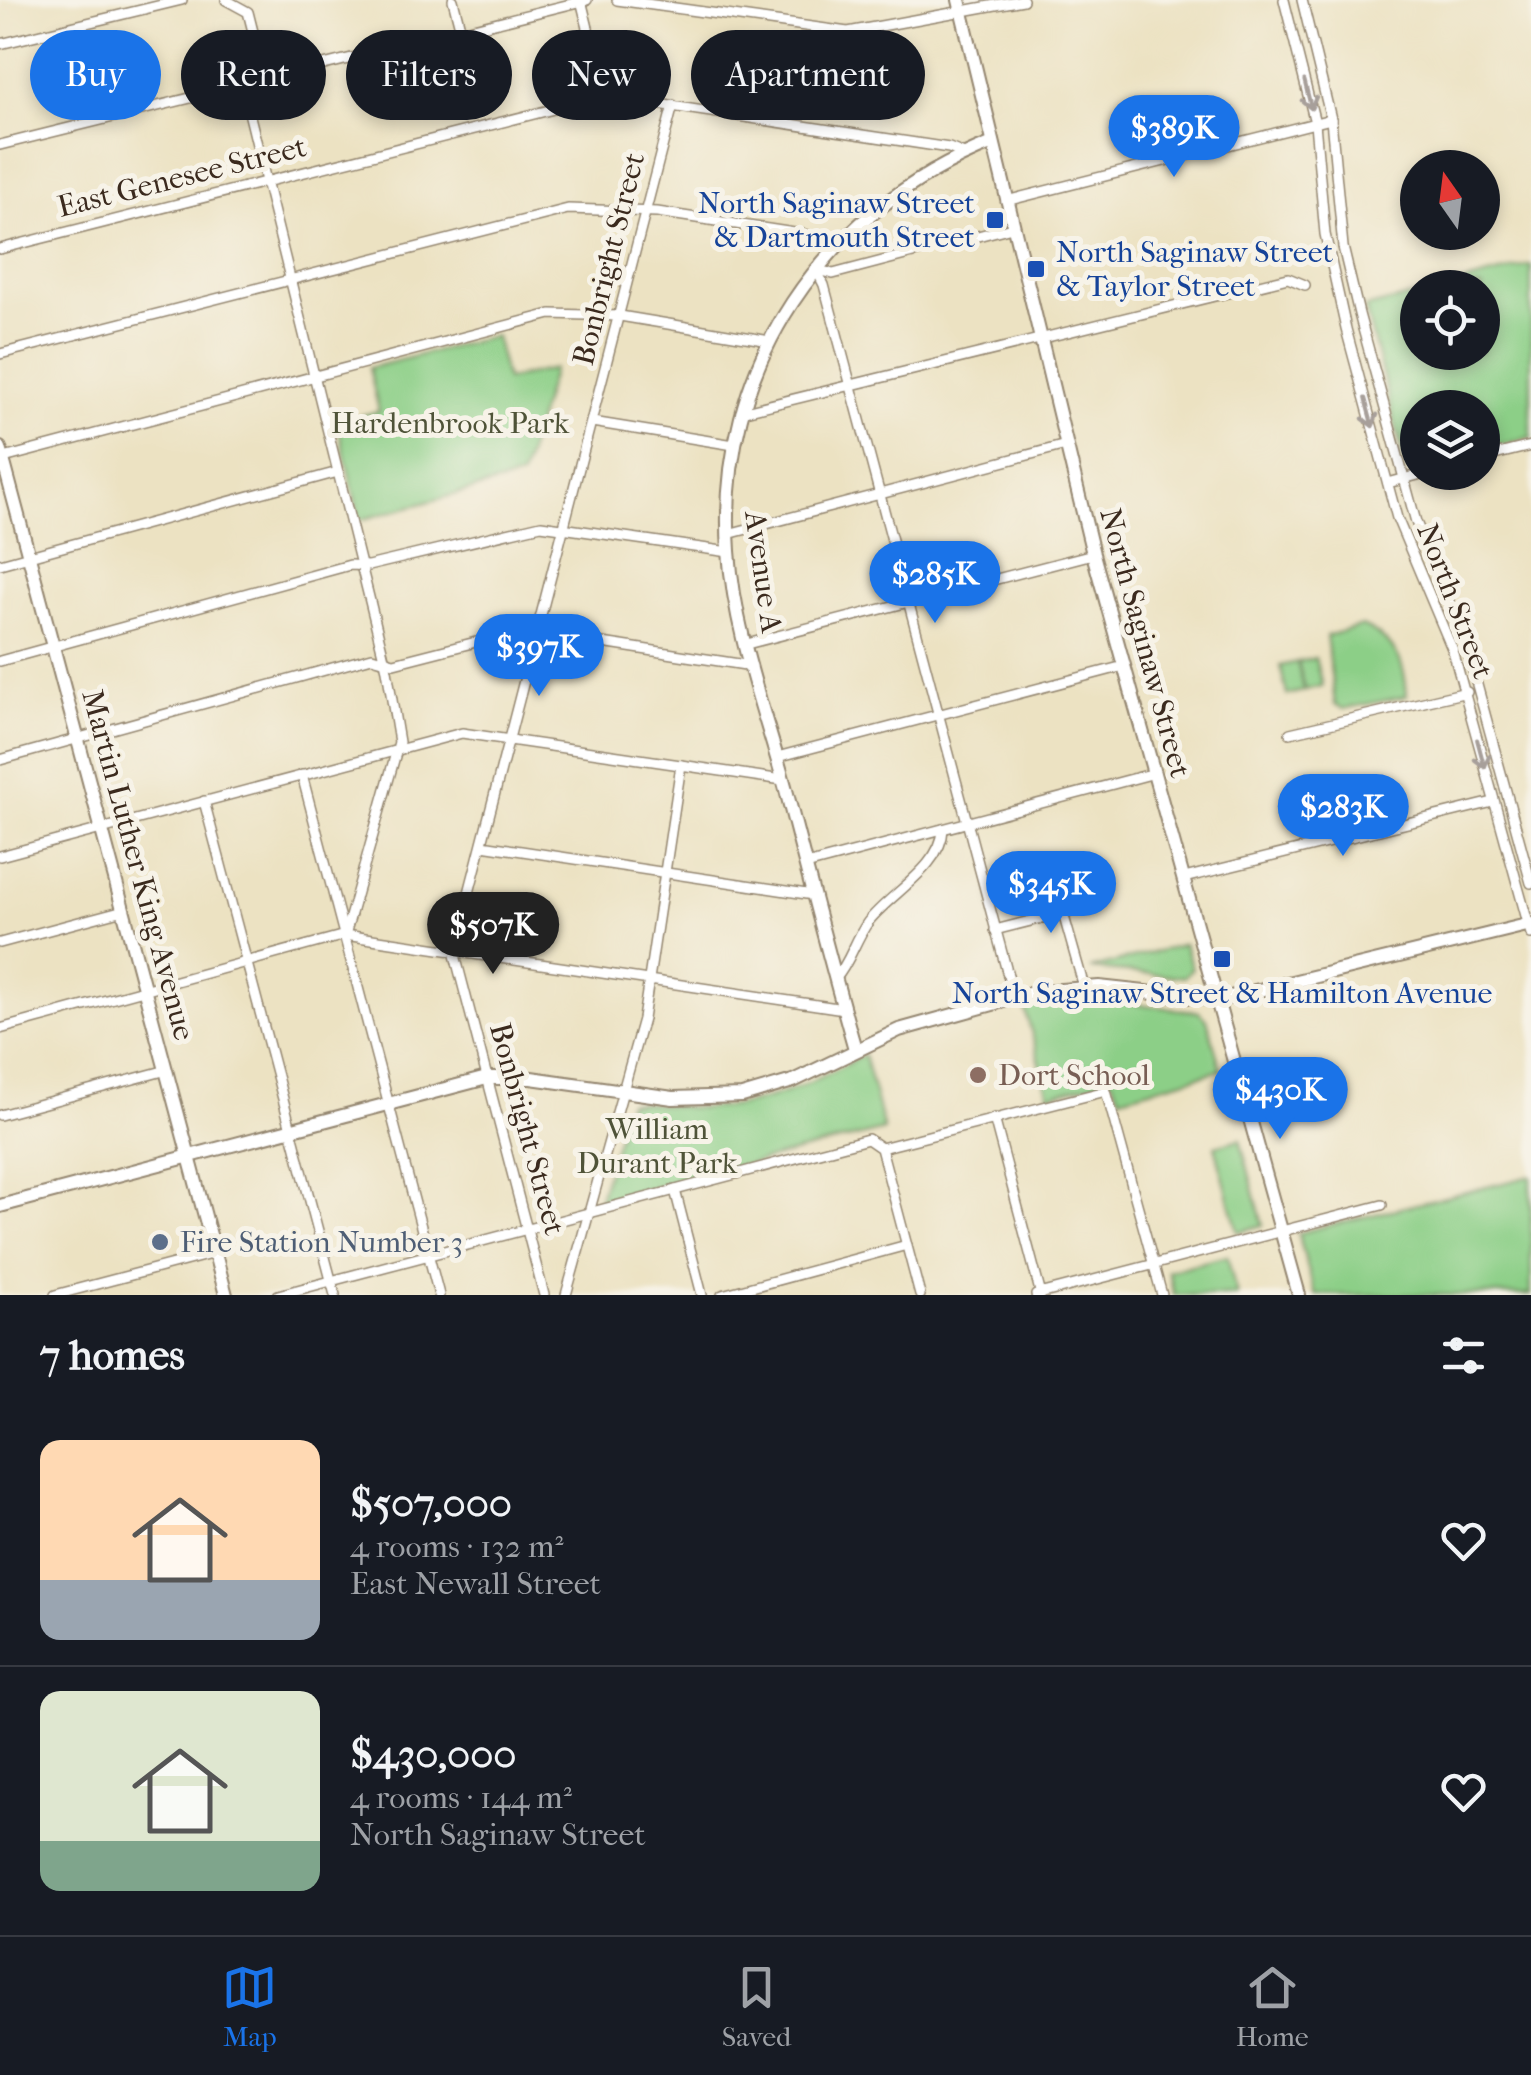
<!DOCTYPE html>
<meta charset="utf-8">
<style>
:root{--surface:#171b24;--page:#242831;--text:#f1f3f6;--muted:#9ea1a6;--line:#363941;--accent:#1a73e8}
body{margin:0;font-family:"IM FELL French Canon",serif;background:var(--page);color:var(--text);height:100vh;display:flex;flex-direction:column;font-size:38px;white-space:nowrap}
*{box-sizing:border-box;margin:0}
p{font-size:32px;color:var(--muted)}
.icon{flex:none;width:55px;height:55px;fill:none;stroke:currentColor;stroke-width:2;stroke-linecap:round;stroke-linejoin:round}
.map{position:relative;height:1295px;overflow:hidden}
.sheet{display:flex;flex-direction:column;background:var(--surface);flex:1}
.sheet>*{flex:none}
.guide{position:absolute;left:30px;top:30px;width:1000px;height:90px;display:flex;gap:20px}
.needle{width:65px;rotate:346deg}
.buttons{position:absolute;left:1400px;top:150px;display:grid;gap:20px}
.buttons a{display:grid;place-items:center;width:100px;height:100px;border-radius:50%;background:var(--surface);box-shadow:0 5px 15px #0003;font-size:50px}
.price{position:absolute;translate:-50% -85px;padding:0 22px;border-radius:35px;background:var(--accent);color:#fff;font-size:32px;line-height:65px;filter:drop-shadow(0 2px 5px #0008)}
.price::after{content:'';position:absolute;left:50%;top:60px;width:30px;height:22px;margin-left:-15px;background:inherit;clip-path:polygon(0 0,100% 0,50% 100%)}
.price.selected{background:#222;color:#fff}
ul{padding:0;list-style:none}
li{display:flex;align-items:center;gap:30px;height:250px;padding:0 40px}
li+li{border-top:2px solid var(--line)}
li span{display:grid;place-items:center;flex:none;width:280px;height:200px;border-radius:20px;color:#555}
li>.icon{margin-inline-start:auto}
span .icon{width:120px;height:120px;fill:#fffc;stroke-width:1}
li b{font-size:42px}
h2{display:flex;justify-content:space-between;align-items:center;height:120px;padding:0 40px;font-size:42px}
.pill{padding:0 35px;border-radius:45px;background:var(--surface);box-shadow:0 5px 15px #0003;font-size:35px;line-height:90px}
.pill.selected{background:var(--accent);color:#fff}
.menu{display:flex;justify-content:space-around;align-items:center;height:140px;border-top:2px solid var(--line);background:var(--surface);font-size:28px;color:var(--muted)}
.menu a{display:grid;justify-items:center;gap:5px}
.menu .selected{color:var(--accent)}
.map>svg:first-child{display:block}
.green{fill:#8ccf87;stroke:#647c52;stroke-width:2.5}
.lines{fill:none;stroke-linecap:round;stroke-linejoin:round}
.street-casing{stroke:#948670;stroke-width:12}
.secondary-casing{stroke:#948670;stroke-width:16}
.street{stroke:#fff;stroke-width:9}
.secondary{stroke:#fff;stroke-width:12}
.oneway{stroke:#a79f9a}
.transit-dot{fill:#1a4fb4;stroke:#f7f3e8;stroke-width:4}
.education-dot{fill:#8d6e63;stroke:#f7f3e8;stroke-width:4}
.service-dot{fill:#5c6f8a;stroke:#f7f3e8;stroke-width:4}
.labels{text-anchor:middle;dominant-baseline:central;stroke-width:10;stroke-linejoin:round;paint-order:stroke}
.street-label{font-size:30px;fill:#3b2a1e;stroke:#f7f3e8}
.transit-label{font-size:30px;fill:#164399;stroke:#f7f3e8;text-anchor:end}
.park-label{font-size:30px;fill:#4f5338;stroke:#f7f3e8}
.education-label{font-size:30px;fill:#785e54;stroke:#f7f3e8;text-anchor:start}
.service-label{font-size:30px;fill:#4e5e75;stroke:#f7f3e8;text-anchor:start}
</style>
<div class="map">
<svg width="1531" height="1295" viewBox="0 0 1531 1295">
<rect width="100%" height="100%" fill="#f7f3e8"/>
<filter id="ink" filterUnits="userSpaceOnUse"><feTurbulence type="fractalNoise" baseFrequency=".01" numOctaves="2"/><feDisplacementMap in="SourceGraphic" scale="20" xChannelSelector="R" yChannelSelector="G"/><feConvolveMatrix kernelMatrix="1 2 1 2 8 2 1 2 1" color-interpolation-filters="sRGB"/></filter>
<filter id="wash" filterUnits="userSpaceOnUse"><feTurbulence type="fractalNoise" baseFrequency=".0048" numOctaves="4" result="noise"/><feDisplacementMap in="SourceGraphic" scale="40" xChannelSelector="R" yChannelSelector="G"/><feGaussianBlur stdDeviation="2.25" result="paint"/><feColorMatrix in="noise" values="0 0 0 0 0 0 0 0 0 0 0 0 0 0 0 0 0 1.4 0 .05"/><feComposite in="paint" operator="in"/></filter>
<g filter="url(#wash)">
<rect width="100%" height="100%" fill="#ece2c2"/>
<!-- green -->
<g class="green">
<polygon points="1531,265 1531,437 1483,450 1482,408 1418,408 1417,467 1407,470 1365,308 1417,295 1418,352 1482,352 1482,288 1446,287"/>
<polygon points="495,336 506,380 553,369 521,477 360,520 337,422 379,411 369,368"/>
<path d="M1362,626C1395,641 1405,660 1407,696L1343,709L1335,704L1326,636Z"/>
<polygon points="1315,658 1322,686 1305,690 1298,662"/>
<polygon points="1297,662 1304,691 1287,695 1280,666"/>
<polygon points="1184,944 1192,968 1185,977 1090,969"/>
<polygon points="1081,997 1199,1012 1207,1019 1221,1070 1121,1097 1111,1079 1049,1095 1024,1006"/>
<path d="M864,1055L884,1130L598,1202L628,1102C654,1102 681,1109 707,1108C765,1107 814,1082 864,1055Z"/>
<polygon points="1240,1139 1263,1225 1238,1232 1215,1146"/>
<polygon points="1531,1176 1531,1295 1315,1295 1298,1233"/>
<polygon points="1227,1256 1237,1295 1174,1295 1168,1271"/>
</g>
</g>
<g filter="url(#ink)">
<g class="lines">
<defs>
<g id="street">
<polyline points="226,0 248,12 265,79"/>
<polyline points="453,0 461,31"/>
<polyline points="581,0 605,96"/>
<polyline points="617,0 848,32 1023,0"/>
<polyline points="1284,0 1315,123 1325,234 1346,329 1397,518 1453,651 1531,934"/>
<polyline points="1302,0 1331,119 1343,247 1359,314 1416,522 1464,637 1531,883"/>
<polyline points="0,44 182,0"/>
<polyline points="242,84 387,670 399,742 345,935"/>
<polyline points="0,145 587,0"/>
<polyline points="1006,201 1331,119"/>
<polyline points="0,249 605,96 949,148 964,154"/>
<polyline points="816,269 824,285 1014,998"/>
<polyline points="816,269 833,274 1012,227"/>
<polyline points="0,354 568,209 657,212 827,238 835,244"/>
<polyline points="741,412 1288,278 1305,285"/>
<polyline points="592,422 734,445"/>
<polyline points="1482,458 1531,446"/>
<polyline points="0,459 551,314 620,316 770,341"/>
<polyline points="1388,483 1429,472"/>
<polyline points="728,534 1066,445"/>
<polyline points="0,564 338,472"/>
<polyline points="537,633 752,666"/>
<polyline points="747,644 1093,554"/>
<polyline points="0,661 350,565 368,566 541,525 729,552"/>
<polyline points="1290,733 1467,692"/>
<polyline points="777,757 1124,666"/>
<polyline points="0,760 372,657 394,663 476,642"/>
<polyline points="302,775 439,1295"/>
<polyline points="204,801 335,1295"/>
<polyline points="482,845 813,895"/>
<polyline points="0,856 462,733 783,780"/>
<polyline points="806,865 1155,773"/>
<polyline points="1184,878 1493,802"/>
<polyline points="1063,913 1084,987"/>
<polyline points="995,930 1098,904"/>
<polyline points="0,943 124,910"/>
<path d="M836,978C850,962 855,940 868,922C889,894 942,867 943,829"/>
<polyline points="0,1029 345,935 844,1009"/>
<polyline points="0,1115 167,1070"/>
<polyline points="994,1118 1041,1295"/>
<polyline points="881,1148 1106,1091 1162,1295"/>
<polyline points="675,1190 702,1295"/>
<polyline points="55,1295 215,1253"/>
<polyline points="278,1295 868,1139 881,1148 920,1295"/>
<polyline points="544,1295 454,951 673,105"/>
<polyline points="566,1295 643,1019 681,765"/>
<polyline points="722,1295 907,1245"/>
<polyline points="1036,1295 1382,1205"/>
</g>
<g id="secondary">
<polyline points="959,0 1093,554 1299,1295"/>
<polyline points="0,448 226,1295"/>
<path d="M855,1049C830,962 808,874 785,786C764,710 734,630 729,551C716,365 823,210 993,143"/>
<polyline points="0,1206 487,1078 531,1078 673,1098 742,1096 793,1081 899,1030 1036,992 1099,987 1218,1000 1531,924"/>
</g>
</defs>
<!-- street casing -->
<use href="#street" class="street-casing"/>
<!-- secondary casing -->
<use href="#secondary" class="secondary-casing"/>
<!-- street -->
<use href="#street" class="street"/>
<!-- secondary -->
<use href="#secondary" class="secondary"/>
</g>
<!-- one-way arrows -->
<defs><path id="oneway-shaft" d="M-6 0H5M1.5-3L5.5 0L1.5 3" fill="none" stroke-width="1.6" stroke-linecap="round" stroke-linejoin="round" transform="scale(2.5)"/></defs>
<g class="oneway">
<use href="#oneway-shaft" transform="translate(1308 95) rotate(76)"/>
<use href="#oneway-shaft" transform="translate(1369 413) rotate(75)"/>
<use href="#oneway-shaft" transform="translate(1481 754) rotate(75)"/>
</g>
</g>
<!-- markers -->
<g class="transit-dot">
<rect x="985" y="210" width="20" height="20" rx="5"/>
<rect x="1026" y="259" width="20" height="20" rx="5"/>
<rect x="1212" y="949" width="20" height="20" rx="5"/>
</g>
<circle class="education-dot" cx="978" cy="1075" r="10"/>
<circle class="service-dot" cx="160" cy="1242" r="10"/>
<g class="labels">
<!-- street labels -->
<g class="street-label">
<text transform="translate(182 177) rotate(-14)">East Genesee Street</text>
<text transform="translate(609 259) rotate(-76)">Bonbright Street</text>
<text transform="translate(763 572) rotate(82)">Avenue A</text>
<text transform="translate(1455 601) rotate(69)">North Street</text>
<text transform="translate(1145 643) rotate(75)">North Saginaw Street</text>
<text transform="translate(138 865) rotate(75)">Martin Luther King Avenue</text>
<text transform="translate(527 1129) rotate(75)">Bonbright Street</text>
</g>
<!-- transit labels -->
<g class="transit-label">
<text x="975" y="203">North Saginaw Street<tspan x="975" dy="34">&amp; Dartmouth Street</tspan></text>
<text x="1056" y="252" text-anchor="start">North Saginaw Street<tspan x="1056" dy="34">&amp; Taylor Street</tspan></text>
<text x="1222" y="993" text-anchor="middle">North Saginaw Street &amp; Hamilton Avenue</text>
</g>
<!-- park labels -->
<g class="park-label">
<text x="450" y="423">Hardenbrook Park</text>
<text x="657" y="1129">William<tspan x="657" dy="34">Durant Park</tspan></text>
</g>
<!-- education labels -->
<g class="education-label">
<text x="998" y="1075">Dort School</text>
</g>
<!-- service labels -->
<g class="service-label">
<text x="180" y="1242">Fire Station Number 3</text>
</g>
</g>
</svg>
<div class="buttons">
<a><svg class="needle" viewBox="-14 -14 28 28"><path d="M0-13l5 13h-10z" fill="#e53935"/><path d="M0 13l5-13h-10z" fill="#9ea1a6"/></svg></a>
<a><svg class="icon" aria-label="locate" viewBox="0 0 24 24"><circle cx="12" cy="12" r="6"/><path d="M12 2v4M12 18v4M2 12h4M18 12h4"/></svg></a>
<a><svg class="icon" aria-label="layers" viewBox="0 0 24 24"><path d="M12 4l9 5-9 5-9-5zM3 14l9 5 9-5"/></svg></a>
</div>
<b class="price" style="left:1174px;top:180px">$389K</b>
<b class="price" style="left:935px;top:626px">$285K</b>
<b class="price" style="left:539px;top:699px">$397K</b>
<b class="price" style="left:1343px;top:859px">$283K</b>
<b class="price" style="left:1051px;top:936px">$345K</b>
<b class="price selected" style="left:493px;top:977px">$507K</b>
<b class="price" style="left:1280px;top:1142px">$430K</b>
<div class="guide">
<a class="pill selected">Buy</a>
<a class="pill">Rent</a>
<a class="pill">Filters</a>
<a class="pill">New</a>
<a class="pill">Apartment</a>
</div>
</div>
<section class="sheet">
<h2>7 homes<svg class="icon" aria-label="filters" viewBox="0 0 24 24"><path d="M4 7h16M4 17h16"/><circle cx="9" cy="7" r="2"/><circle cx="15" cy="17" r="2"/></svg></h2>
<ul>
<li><span style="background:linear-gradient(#ffd9b3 70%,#9aa5b1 0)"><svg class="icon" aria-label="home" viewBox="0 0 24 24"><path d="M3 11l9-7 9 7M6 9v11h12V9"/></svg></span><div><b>$507,000</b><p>4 rooms · 132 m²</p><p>East Newall Street</p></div><svg class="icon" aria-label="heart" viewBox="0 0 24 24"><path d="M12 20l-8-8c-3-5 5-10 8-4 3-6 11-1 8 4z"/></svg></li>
<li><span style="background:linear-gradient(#dfe7d0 75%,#7fa58c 0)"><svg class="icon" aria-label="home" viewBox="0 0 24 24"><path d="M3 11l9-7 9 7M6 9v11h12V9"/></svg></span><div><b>$430,000</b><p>4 rooms · 144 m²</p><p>North Saginaw Street</p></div><svg class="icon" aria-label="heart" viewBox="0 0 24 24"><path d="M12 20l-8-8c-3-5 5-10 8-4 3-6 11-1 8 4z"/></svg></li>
</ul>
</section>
<nav class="menu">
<a class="selected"><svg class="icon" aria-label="map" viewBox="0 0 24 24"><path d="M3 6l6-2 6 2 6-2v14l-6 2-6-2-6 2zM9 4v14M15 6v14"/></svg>Map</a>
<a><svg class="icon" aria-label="saved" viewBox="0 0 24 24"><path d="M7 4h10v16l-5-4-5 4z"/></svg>Saved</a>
<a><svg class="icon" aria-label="home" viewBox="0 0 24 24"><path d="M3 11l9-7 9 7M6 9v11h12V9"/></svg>Home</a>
</nav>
